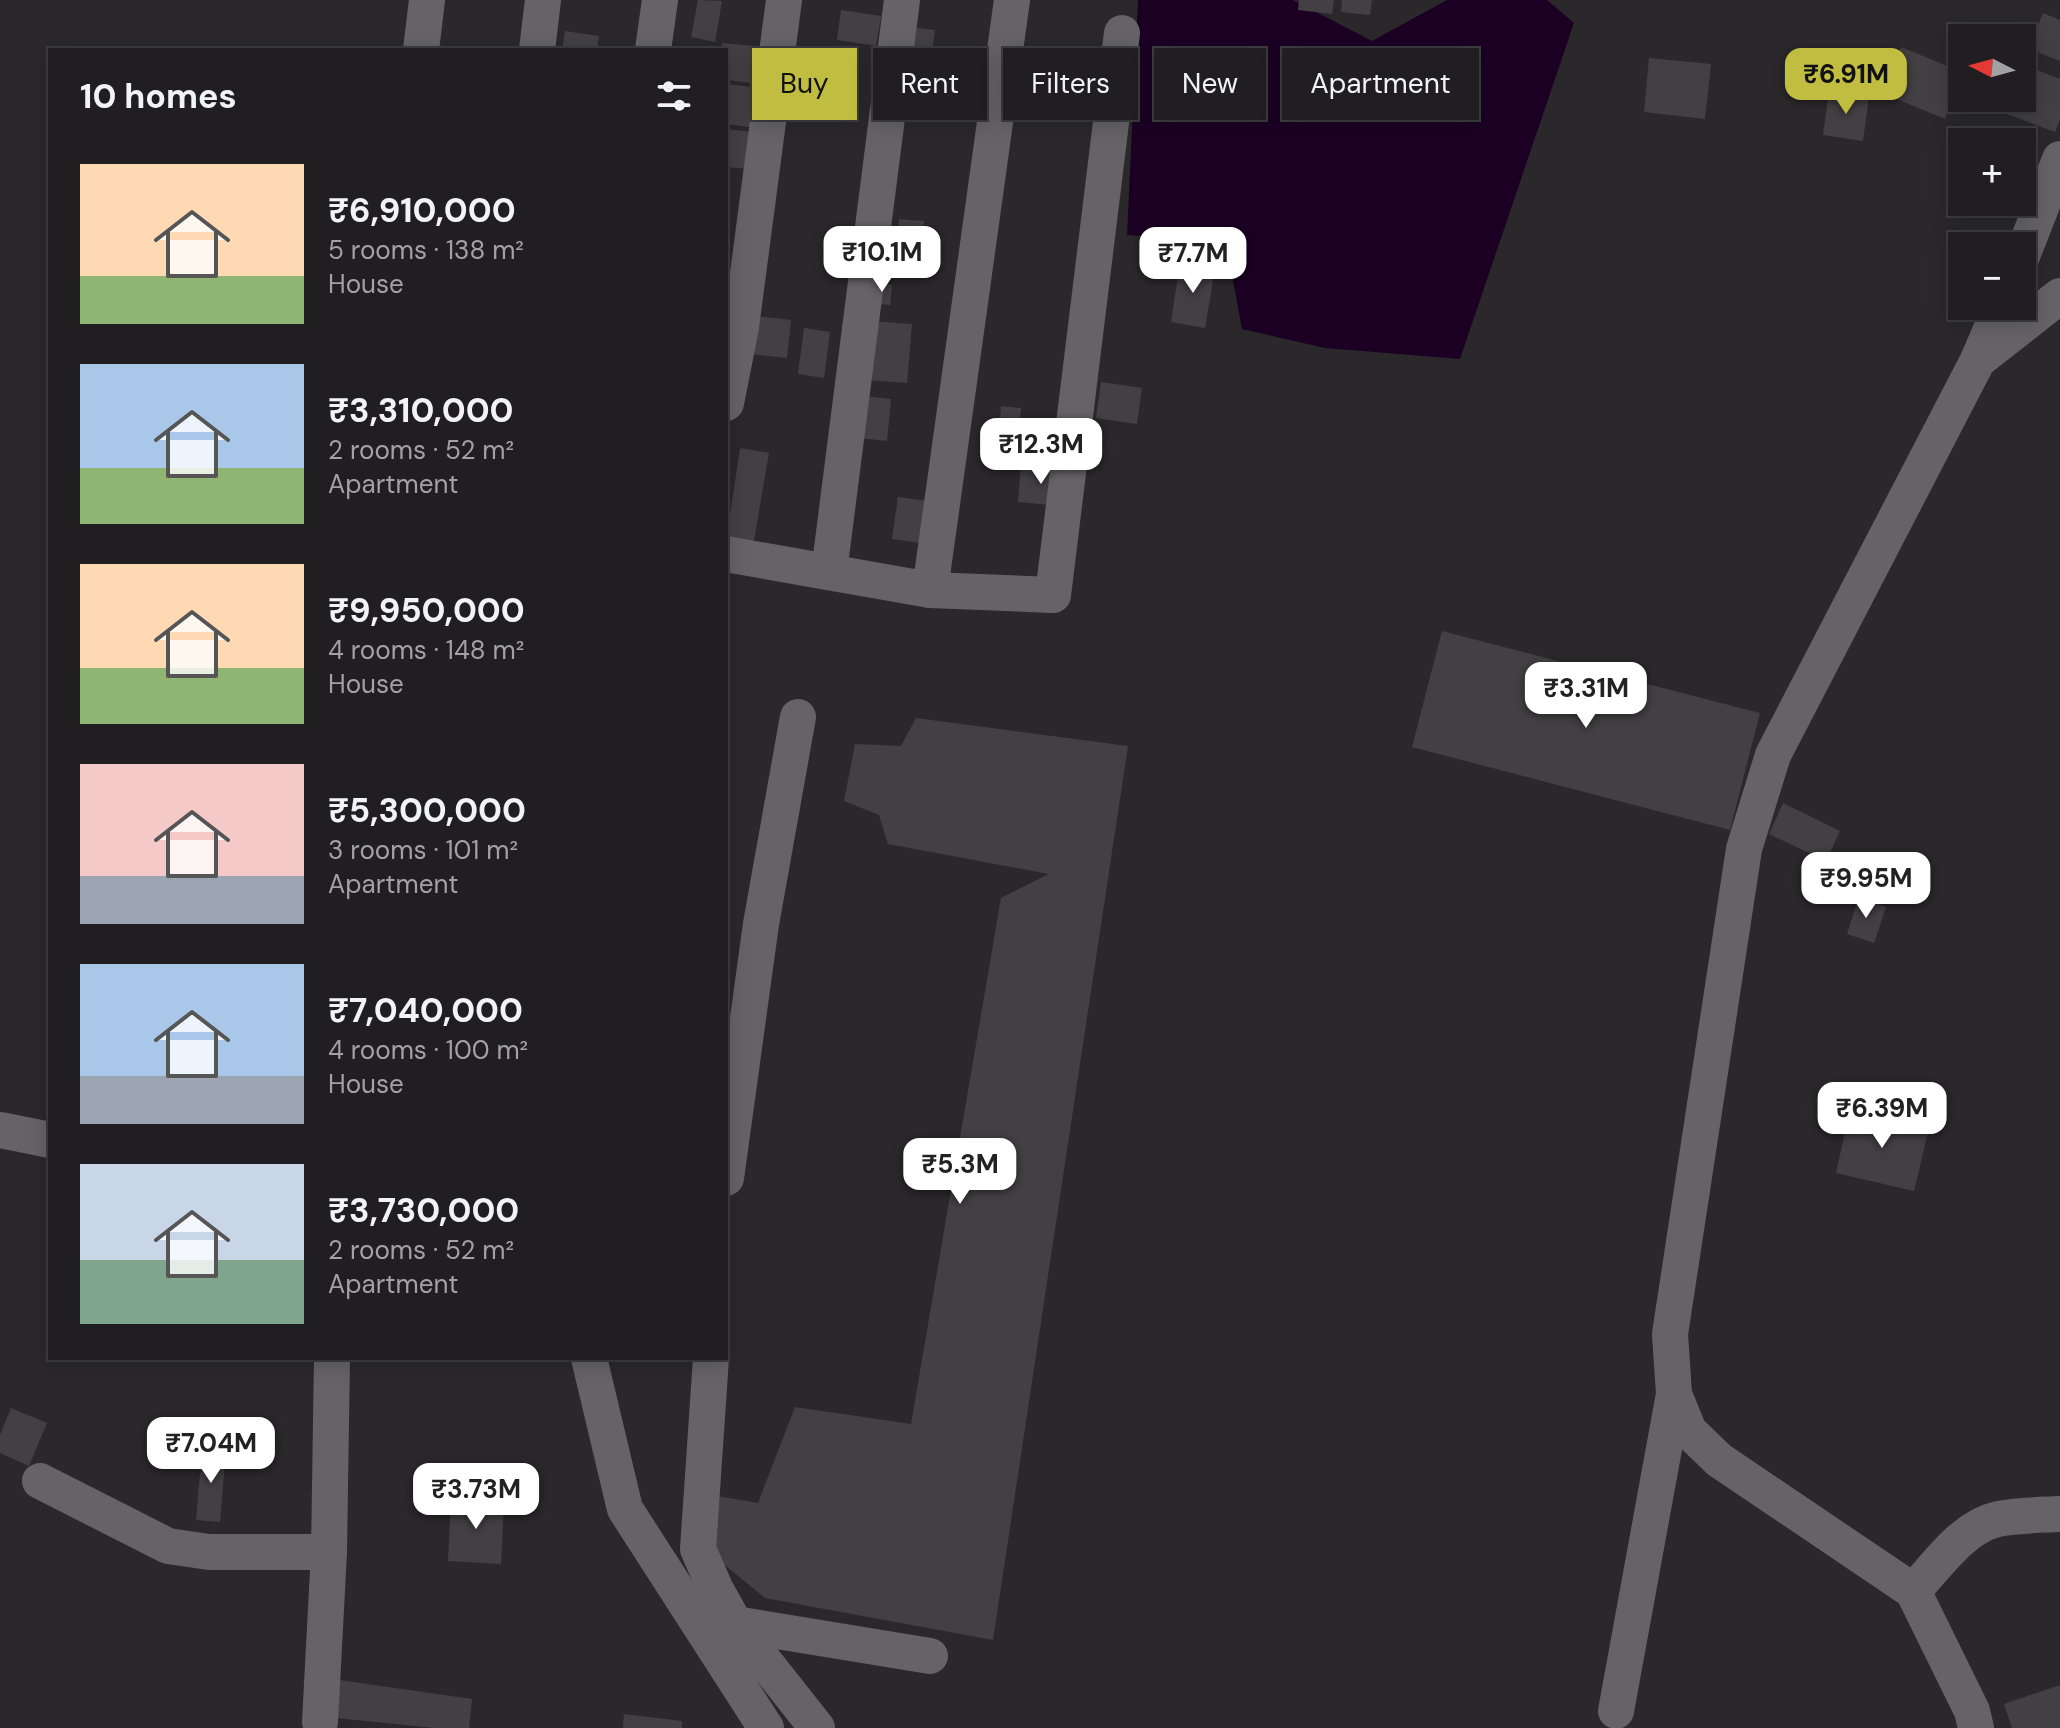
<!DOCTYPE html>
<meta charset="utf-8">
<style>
:root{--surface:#201e21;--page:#2d2b2e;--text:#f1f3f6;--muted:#a2a2a5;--line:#3d3c3f;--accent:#c1bd40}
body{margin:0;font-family:"DM Sans",sans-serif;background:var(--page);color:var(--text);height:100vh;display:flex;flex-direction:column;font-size:30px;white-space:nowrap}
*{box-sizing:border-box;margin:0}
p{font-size:26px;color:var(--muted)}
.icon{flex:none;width:44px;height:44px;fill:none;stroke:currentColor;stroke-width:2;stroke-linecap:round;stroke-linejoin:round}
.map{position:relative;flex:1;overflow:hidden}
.side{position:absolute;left:48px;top:48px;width:680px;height:1312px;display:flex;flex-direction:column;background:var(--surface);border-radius:0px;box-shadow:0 4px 20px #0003,0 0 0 2px var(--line)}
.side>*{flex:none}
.hud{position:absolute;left:752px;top:48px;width:760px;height:72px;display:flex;gap:16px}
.needle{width:52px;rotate:276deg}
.buttons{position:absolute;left:1948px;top:24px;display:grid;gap:16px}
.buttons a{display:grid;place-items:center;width:88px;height:88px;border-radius:0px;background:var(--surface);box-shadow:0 4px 20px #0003,0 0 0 2px var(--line);font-size:40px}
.price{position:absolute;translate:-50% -68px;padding:0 18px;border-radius:16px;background:#fff;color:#222;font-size:26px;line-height:52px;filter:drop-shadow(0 2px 4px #0008)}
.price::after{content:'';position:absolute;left:50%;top:48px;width:24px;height:18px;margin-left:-12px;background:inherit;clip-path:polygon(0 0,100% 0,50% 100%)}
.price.on{background:var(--accent);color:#111}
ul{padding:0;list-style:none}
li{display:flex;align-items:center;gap:24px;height:200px;padding:0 32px}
li span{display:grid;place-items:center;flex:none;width:224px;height:160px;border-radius:0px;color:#555}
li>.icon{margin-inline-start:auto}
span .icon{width:96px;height:96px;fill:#fffc;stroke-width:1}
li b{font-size:34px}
h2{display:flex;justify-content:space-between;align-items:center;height:96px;padding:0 32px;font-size:34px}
.pill{padding:0 28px;border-radius:0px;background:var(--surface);box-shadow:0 4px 20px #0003,0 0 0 2px var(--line);font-size:28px;line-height:72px}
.pill.on{background:var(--accent);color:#111}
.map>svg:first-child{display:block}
.water{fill:#1b0024}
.building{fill:#434044}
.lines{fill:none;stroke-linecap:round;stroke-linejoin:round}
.minor{stroke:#666367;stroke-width:36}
</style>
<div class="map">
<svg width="2060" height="1728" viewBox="0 0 2060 1728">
<rect width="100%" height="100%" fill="#2b282c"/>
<!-- water -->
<polygon class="water" points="1138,0 1293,0 1372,41 1447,0 1547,0 1574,23 1460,359 1325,348 1242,329 1226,242 1127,235"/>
<!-- building -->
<g class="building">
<polygon points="698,0 722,1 715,42 691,37"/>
<polygon points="1299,0 1334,0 1332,14 1298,10"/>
<polygon points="1342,0 1372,0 1370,15 1341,12"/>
<polygon points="841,10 881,16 876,46 837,40"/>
<polygon points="2043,13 2060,20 2060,61 2028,48"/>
<polygon points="907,27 935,30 929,71 901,67"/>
<polygon points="565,31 599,36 597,50 562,50"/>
<polygon points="722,43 765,47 761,84 726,80 726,50 721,50"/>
<polygon points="1901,47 1962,72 1945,119 1882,93"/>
<polygon points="1649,58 1711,64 1705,119 1644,112"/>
<polygon points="1014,62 1065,68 1062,98 1010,92"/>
<polygon points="2026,66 2060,79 2060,119 2055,132 2007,114 2014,98 2022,98 2022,76"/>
<polygon points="726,84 760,88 756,128 726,124"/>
<polygon points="782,87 825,92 822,121 778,116"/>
<polygon points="1829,91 1869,97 1863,141 1823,135"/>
<polygon points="726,129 754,132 750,169 726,167"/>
<polygon points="899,219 924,221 921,262 896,261"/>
<polygon points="1180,263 1215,269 1205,328 1171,322"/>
<polygon points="874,283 892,285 890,305 872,303"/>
<polygon points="754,316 791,320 787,358 750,354"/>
<polygon points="870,321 912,324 907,383 865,380"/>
<polygon points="804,328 830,332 824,378 798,374"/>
<polygon points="1101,382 1142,388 1137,424 1096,418"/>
<polygon points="862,396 891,399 887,441 859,438"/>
<polygon points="1001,406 1021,408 1018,444 998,443"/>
<polygon points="740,448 769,453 753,546 726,542"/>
<polygon points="1021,466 1064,469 1061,506 1018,502"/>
<polygon points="898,497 941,503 935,545 892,539"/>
<polygon points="1442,631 1760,713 1730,830 1412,747"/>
<polygon points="916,718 1128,746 993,1640 765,1598 708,1551 718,1496 758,1503 795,1407 911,1424 1001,898 1049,874 888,844 879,815 844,801 855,744 901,746"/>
<polygon points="1783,803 1840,831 1826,861 1769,834"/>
<polygon points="1859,897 1886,907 1874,943 1847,934"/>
<polygon points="1850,1110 1929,1128 1914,1191 1836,1173"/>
<polygon points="11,1408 47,1423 29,1466 0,1453 0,1435"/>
<polygon points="202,1449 226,1450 220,1522 196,1520"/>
<polygon points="451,1499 504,1501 501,1564 448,1561"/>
<polygon points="339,1680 472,1699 469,1728 434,1728 336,1718"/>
<polygon points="2060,1685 2060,1728 2012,1728 2004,1704"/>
<polygon points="624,1714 682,1721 682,1728 623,1728"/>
</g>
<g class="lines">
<!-- minor -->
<g class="minor">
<polyline points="421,50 427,0"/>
<polyline points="537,50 543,0"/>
<polyline points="653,50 660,0"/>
<polyline points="2022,256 2060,159"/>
<polyline points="1982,357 2060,296"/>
<polyline points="726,403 741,327 784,0"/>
<polyline points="726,554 930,590 1053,595 1122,33"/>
<polyline points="829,572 902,0"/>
<polyline points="930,590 1012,0"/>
<polyline points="0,1130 50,1140"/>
<polyline points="726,1178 761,924 798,717"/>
<polyline points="589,1358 625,1509 766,1728"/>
<polyline points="711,1358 698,1549 715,1588 735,1624 930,1656"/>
<polyline points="40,1481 168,1546 209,1552 329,1552"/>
<path d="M1913,1591C1937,1566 1962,1527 1998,1519C2017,1515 2040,1515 2060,1514"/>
<polyline points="727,1628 735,1624 817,1728"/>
<polyline points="1616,1711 1674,1394"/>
<polyline points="320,1722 329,1552 332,1358"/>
<polyline points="1976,1728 1972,1711 1913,1591 1719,1460 1689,1431 1674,1394 1670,1334 1744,849 1773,755 1978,360 2001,306"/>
</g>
</g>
</svg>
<div class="buttons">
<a><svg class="needle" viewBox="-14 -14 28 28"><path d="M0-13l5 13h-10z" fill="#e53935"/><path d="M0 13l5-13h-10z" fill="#a2a2a5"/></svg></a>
<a>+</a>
<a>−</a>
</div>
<b class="price on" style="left:1846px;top:116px">₹6.91M</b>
<b class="price" style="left:882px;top:294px">₹10.1M</b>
<b class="price" style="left:1193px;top:295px">₹7.7M</b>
<b class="price" style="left:1041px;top:486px">₹12.3M</b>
<b class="price" style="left:1586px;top:730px">₹3.31M</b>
<b class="price" style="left:1866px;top:920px">₹9.95M</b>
<b class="price" style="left:1882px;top:1150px">₹6.39M</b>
<b class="price" style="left:960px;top:1206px">₹5.3M</b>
<b class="price" style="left:211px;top:1485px">₹7.04M</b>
<b class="price" style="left:476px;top:1531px">₹3.73M</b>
<div class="hud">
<a class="pill on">Buy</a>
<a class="pill">Rent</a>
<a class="pill">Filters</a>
<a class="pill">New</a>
<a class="pill">Apartment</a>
</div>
<section class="side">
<h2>10 homes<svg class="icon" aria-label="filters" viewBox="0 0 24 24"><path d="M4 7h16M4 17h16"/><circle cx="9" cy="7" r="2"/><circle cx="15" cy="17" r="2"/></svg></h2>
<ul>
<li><span style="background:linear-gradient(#ffd9b3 70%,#8fb573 0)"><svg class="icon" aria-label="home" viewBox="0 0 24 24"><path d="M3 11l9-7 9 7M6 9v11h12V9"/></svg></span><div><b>₹6,910,000</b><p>5 rooms · 138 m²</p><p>House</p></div></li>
<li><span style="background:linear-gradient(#a9c7e8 65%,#8fb573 0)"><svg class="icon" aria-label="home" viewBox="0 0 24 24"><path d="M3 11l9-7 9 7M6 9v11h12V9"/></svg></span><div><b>₹3,310,000</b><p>2 rooms · 52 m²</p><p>Apartment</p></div></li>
<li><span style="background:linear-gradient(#ffd9b3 65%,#8fb573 0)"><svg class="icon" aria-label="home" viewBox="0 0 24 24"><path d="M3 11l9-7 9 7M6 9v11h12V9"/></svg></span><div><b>₹9,950,000</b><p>4 rooms · 148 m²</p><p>House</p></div></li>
<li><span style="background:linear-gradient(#f6c9c9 70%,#9aa5b1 0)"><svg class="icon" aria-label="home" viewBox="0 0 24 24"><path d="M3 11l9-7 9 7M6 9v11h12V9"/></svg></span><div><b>₹5,300,000</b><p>3 rooms · 101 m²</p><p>Apartment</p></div></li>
<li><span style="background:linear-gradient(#a9c7e8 70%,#9aa5b1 0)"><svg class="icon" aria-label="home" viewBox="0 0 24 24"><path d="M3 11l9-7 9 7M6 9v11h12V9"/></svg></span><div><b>₹7,040,000</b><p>4 rooms · 100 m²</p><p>House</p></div></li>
<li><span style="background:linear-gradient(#c9d6e8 60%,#7fa58c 0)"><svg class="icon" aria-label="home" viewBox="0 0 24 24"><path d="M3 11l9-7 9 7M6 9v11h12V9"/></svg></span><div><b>₹3,730,000</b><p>2 rooms · 52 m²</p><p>Apartment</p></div></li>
</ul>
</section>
</div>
